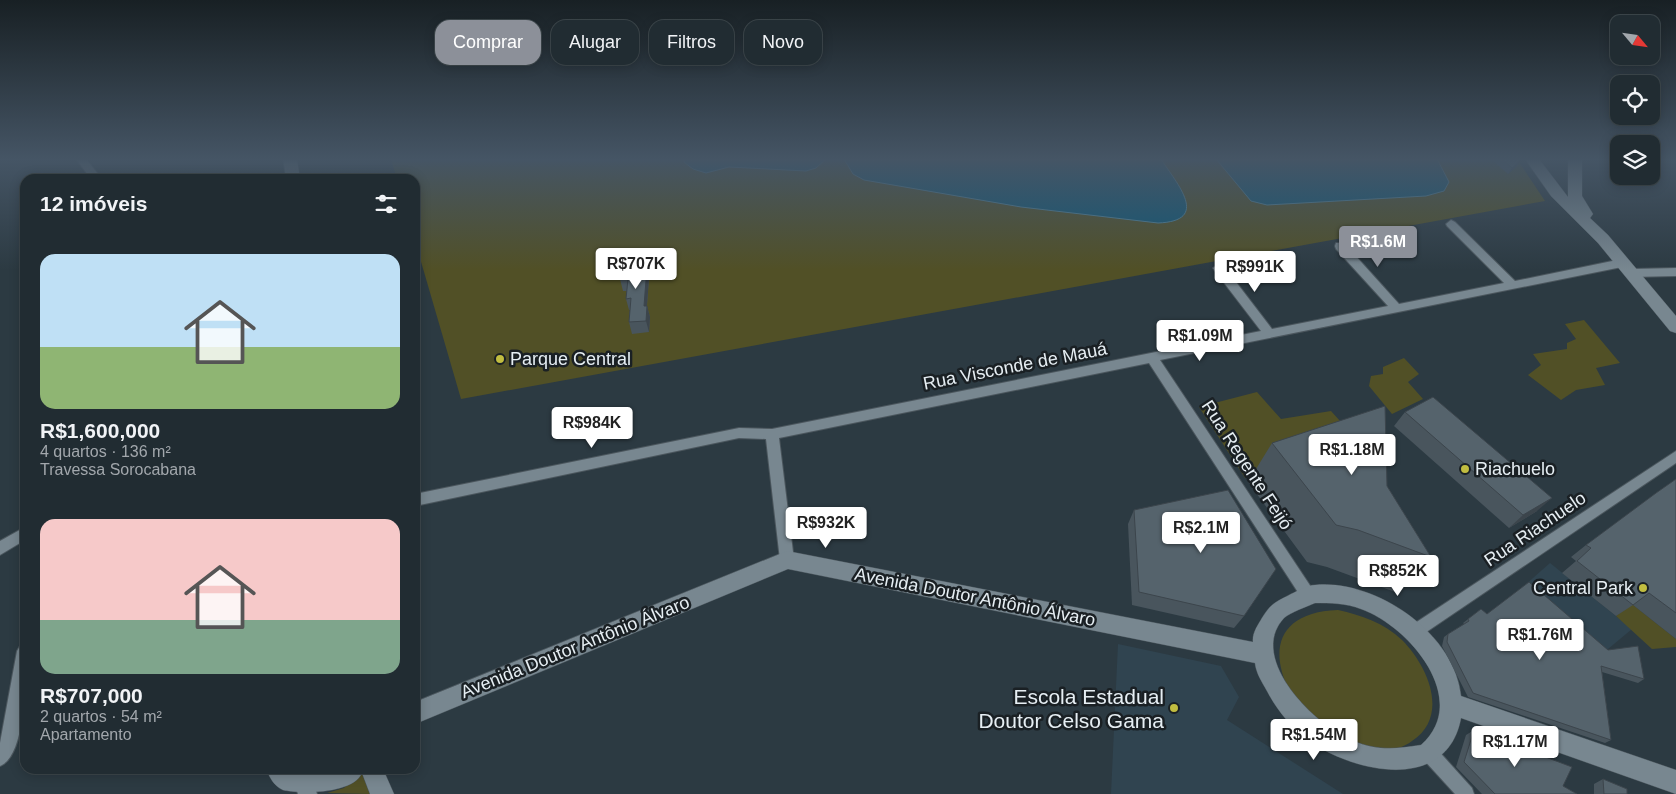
<!DOCTYPE html>
<html lang="pt">
<meta charset="utf-8">
<style>
:root{--surface:#212c32;--page:#29343a;--text:#f1f3f6;--muted:#a2a7ac;--line:#3e484d;--accent:#8c9099}
body{margin:0;font-family:Arial,sans-serif;background:var(--page);color:var(--text);height:100vh;display:flex;flex-direction:column;font-size:19px;white-space:nowrap}
*{box-sizing:border-box;margin:0}
p{font-size:16px;color:var(--muted)}
.icon{flex:none;width:28px;height:28px;fill:none;stroke:currentColor;stroke-width:2;stroke-linecap:round;stroke-linejoin:round}
.map{position:relative;flex:1;overflow:hidden}
.drawer{position:absolute;left:20px;top:174px;width:400px;height:600px;display:flex;flex-direction:column;background:var(--surface);border-radius:15px;box-shadow:0 2px 12px #0003,0 0 0 1px var(--line)}
.drawer>*{flex:none}
.guide{position:absolute;left:435px;top:20px;width:475px;height:45px;display:flex;gap:10px}
.needle{width:32px;rotate:119deg}
.tools{position:absolute;left:1610px;top:15px;display:grid;gap:10px}
.tools a{display:grid;place-items:center;width:50px;height:50px;border-radius:10px;background:var(--surface);box-shadow:0 2px 12px #0003,0 0 0 1px var(--line);font-size:25px}
.price{position:absolute;translate:-50% -42px;padding:0 11px;border-radius:5px;background:#fff;color:#222;font-size:16px;line-height:32px;filter:drop-shadow(0 1px 2px #0008)}
.price::after{content:'';position:absolute;left:50%;top:30px;width:15px;height:11px;margin-left:-8px;background:inherit;clip-path:polygon(0 0,100% 0,50% 100%)}
.price.current{background:var(--accent);color:#fff}
ul{padding:0;list-style:none}
li{display:grid;align-content:center;gap:10px;height:265px;padding:0 20px}
li span{display:grid;place-items:center;height:155px;border-radius:15px;color:#555}
li>.icon{margin-inline-start:auto}
span .icon{width:90px;height:90px;fill:#fffc;stroke-width:1}
li b{font-size:21px}
h2{display:flex;justify-content:space-between;align-items:center;height:60px;padding:0 20px;font-size:21px}
.chip{padding:0 18px;border-radius:15px;background:var(--surface);box-shadow:0 2px 12px #0003,0 0 0 1px var(--line);font-size:18px;line-height:45px}
.chip.current{background:var(--accent);color:#fff}
.map>svg:first-child{display:block}
.built{fill:#304450}
.green{fill:#515026}
.water{fill:#0d5776;stroke:#4e849c}
.lines{fill:none;stroke-linecap:round;stroke-linejoin:round}
.street-casing{stroke:#4b565d;stroke-width:2}
.secondary-casing{stroke:#4b565d;stroke-width:1}
.street{fill:#788790;fill-rule:evenodd}
.secondary{fill:#788790;fill-rule:evenodd}
.wall{fill:#49555d}
.shaded-wall{fill:#3c454c}
.building{fill:#55636c;stroke:#3c454c}
.poi-dot{fill:#c1bd40;stroke:#1a2024;stroke-width:2}
.labels{text-anchor:middle;dominant-baseline:central;stroke-width:5;stroke-linejoin:round;paint-order:stroke}
.poi-label{font-size:18px;fill:#e6eef3;stroke:#1a2024;text-anchor:start}
.street-label{font-size:18px;fill:#e6eef3;stroke:#1a2024}
.near-poi-label{font-size:21px;fill:#e6eef3;stroke:#1a2024;text-anchor:end}
</style>
<div class="map">
<svg width="1676" height="794" viewBox="0 0 1676 794">
<rect width="100%" height="100%" fill="#2c3a42"/>
<!-- built -->
<g class="built">
<polygon points="1550,563 1632,629 1602,654 1524,586"/>
<polygon points="1118,644 1221,666 1239,697 1227,720 1343,794 1111,794"/>
</g>
<!-- green -->
<g class="green">
<polygon points="391,159 1517,159 1545,201 461,399 415,241 415,179 397,179"/>
<polygon points="1584,320 1620,363 1596,368 1605,385 1576,390 1561,400 1528,375 1541,365 1533,354 1567,349 1567,343 1576,339 1565,324"/>
<polygon points="1404,358 1419,374 1408,382 1423,399 1392,414 1369,386 1371,376 1383,374 1383,367"/>
<polygon points="1257,392 1281,419 1331,411 1359,442 1245,478 1199,407"/>
<polygon points="1618,593 1676,639 1676,647 1652,649 1616,616 1624,610"/>
<path d="M1338,610C1361,615 1384,623 1402,640C1428,666 1450,716 1412,741C1404,747 1393,751 1384,751C1367,751 1326,736 1314,724C1271,680 1257,613 1338,610Z"/>
<polygon points="361,770 370,794 327,793 344,788"/>
</g>
<!-- water -->
<g class="water">
<polygon points="685,159 826,159 816,168 806,171 729,167 706,173 693,169 684,162"/>
<path d="M844,159H1161C1177,184 1211,221 1158,223L1021,207L864,180L853,174Z"/>
<polygon points="1216,159 1437,159 1449,182 1444,191 1426,196 1267,205 1251,201"/>
</g>
<g class="lines">
<defs>
<g id="street">
<polygon points="76,159 86,159 102,179 91,179"/>
<polygon points="1451,220 1455,222 1515,281 1622,259 1628,263 1622,267 1160,360 1313,590 1315,595 1313,600 1308,602 1303,600 1149,363 779,438 794,560 792,564 787,566 782,564 780,560 766,439 739,438 415,506 415,494 739,428 772,429 1261,331 1215,271 1213,268 1219,264 1223,265 1272,329 1388,306 1336,249 1335,246 1336,243 1344,243 1399,304 1504,283 1447,226 1446,224"/>
<polygon points="1676,268 1676,276 1631,277 1625,273 1631,269"/>
<polygon points="1676,451 1676,463 1419,637 1414,639 1409,637 1406,632 1409,627"/>
<polygon points="25,527 25,540 0,555 0,541"/>
<path d="M25,644C25,670 28,755 0,766V743L17,651L20,646Z"/>
<polygon points="1429,745 1435,747 1472,788 1474,794 1455,794 1423,759 1421,753 1423,747"/>
<polygon points="305,783 315,788 317,794 298,794 297,791 299,785"/>
</g>
<g id="secondary">
<polygon points="283,159 297,159 300,179 286,179"/>
<polygon points="1525,159 1539,159 1568,197 1568,159 1582,159 1582,196 1593,214 1590,218 1608,235 1676,316 1676,333 1670,331 1598,243 1551,196"/>
<path d="M787,551L1253,642C1252,633 1258,625 1262,618C1271,603 1276,602 1291,594C1298,591 1307,585 1315,585C1375,579 1455,633 1461,696L1676,770V794L1461,718C1447,794 1352,773 1305,738C1289,725 1276,708 1267,691C1262,682 1256,673 1255,663L788,569L415,724V702ZM1315,603C1330,603 1346,603 1361,609C1409,626 1472,700 1421,745C1395,749 1379,751 1353,741C1317,727 1246,659 1284,618C1291,612 1306,607 1315,603Z"/>
<path d="M266,769H292L301,773L312,774L333,769H383L394,794H370L362,773C353,794 301,794 283,790C274,786 270,778 266,769Z"/>
</g>
</defs>
<!-- street casing -->
<use href="#street" class="street-casing"/>
<!-- secondary casing -->
<use href="#secondary" class="secondary-casing"/>
<!-- street -->
<use href="#street" class="street"/>
<!-- secondary -->
<use href="#secondary" class="secondary"/>
</g>
<!-- wall -->
<g class="wall">
<polygon points="1493,159 1518,159 1516,167 1508,174 1492,160"/>
<polygon points="642,261 643,267 647,267 649,278 647,306 650,317 649,332 632,334 629,322 630,310 629,310 626,299 627,291 623,291 620,279 626,268"/>
<polygon points="1405,412 1537,511 1509,528 1394,426"/>
<polygon points="1272,443 1387,486 1431,557 1395,592 1327,567 1307,562 1248,482"/>
<polygon points="1676,479 1676,639 1633,605 1616,616 1562,573 1576,561 1571,557 1586,545"/>
<polygon points="1134,510 1244,616 1234,628 1132,605 1128,524"/>
<polygon points="1481,609 1487,614 1608,650 1644,679 1638,683 1602,672 1611,740 1605,743 1468,697 1442,646 1444,637 1448,634 1464,624 1463,623"/>
<polygon points="1474,730 1563,786 1577,794 1482,794 1456,767 1466,735"/>
<polygon points="1603,779 1627,794 1594,794 1594,784"/>
</g>
<!-- shaded-wall -->
<g class="shaded-wall">
<polygon points="1520,161 1516,167 1508,174 1512,168"/>
<polygon points="647,267 649,278 646,317 644,306"/>
<polygon points="647,306 650,317 649,332 646,321"/>
<polygon points="1552,498 1537,511 1509,528 1523,515"/>
</g>
<!-- building -->
<g class="building">
<polygon points="1502,159 1518,159 1520,161 1512,168"/>
<polygon points="642,261 641,267 647,267 644,306 647,306 646,321 629,322 631,298 626,299 628,279 620,279 621,268 626,268 627,262"/>
<polygon points="1433,397 1552,498 1523,515 1405,412"/>
<polygon points="1385,406 1387,486 1431,557 1358,530 1336,525 1272,443"/>
<polygon points="1676,479 1676,613 1649,593 1633,605 1577,561 1591,548 1586,545 1656,493"/>
<polygon points="1228,490 1276,569 1244,616 1139,592 1134,510"/>
<polygon points="1529,582 1608,650 1638,646 1644,679 1601,666 1611,740 1473,693 1447,642 1448,634 1469,621 1468,619 1481,609 1487,614"/>
<polygon points="1474,730 1572,767 1563,786 1577,794 1495,794 1464,762"/>
<polygon points="1603,779 1627,789 1627,794 1604,794"/>
</g>
<!-- sky -->
<linearGradient id="sky" x2="0" y2="1"><stop stop-color="#182024"/><stop offset="0.59" stop-color="#455565"/><stop offset="1" stop-color="#455565" stop-opacity="0"/></linearGradient>
<rect width="1676" height="270" fill="url(#sky)"/>
<!-- markers -->
<g class="poi-dot">
<circle cx="500" cy="359" r="5"/>
<circle cx="1465" cy="469" r="5"/>
<circle cx="1643" cy="588" r="5"/>
<circle cx="1174" cy="708" r="5"/>
</g>
<g class="labels">
<!-- poi labels -->
<g class="poi-label">
<text x="510" y="359">Parque Central</text>
<text x="1475" y="469">Riachuelo</text>
<text x="1633" y="588" text-anchor="end">Central Park</text>
</g>
<!-- street labels -->
<g class="street-label">
<text transform="translate(1015 366) rotate(-11)">Rua Visconde de Mauá</text>
<text transform="translate(1247 465) rotate(57)">Rua Regente Feijó</text>
<text transform="translate(1535 529) rotate(-34)">Rua Riachuelo</text>
<text transform="translate(975 597) rotate(11)">Avenida Doutor Antônio Álvaro</text>
<text transform="translate(575 647) rotate(-22)">Avenida Doutor Antônio Álvaro</text>
</g>
<!-- near-poi labels -->
<g class="near-poi-label">
<text x="1164" y="696">Escola Estadual<tspan x="1164" dy="24">Doutor Celso Gama</tspan></text>
</g>
</g>
</svg>
<div class="tools">
<a><svg class="needle" viewBox="-14 -14 28 28"><path d="M0-13l5 13h-10z" fill="#e53935"/><path d="M0 13l5-13h-10z" fill="#a2a7ac"/></svg></a>
<a><svg class="icon" aria-label="locate" viewBox="0 0 24 24"><circle cx="12" cy="12" r="6"/><path d="M12 2v4M12 18v4M2 12h4M18 12h4"/></svg></a>
<a><svg class="icon" aria-label="layers" viewBox="0 0 24 24"><path d="M12 4l9 5-9 5-9-5zM3 14l9 5 9-5"/></svg></a>
</div>
<b class="price current" style="left:1378px;top:268px">R$1.6M</b>
<b class="price" style="left:636px;top:290px">R$707K</b>
<b class="price" style="left:1255px;top:293px">R$991K</b>
<b class="price" style="left:1200px;top:362px">R$1.09M</b>
<b class="price" style="left:592px;top:449px">R$984K</b>
<b class="price" style="left:1352px;top:476px">R$1.18M</b>
<b class="price" style="left:826px;top:549px">R$932K</b>
<b class="price" style="left:1201px;top:554px">R$2.1M</b>
<b class="price" style="left:1398px;top:597px">R$852K</b>
<b class="price" style="left:1540px;top:661px">R$1.76M</b>
<b class="price" style="left:1314px;top:761px">R$1.54M</b>
<b class="price" style="left:1515px;top:768px">R$1.17M</b>
<div class="guide">
<a class="chip current">Comprar</a>
<a class="chip">Alugar</a>
<a class="chip">Filtros</a>
<a class="chip">Novo</a>
</div>
<section class="drawer">
<h2>12 imóveis<svg class="icon" aria-label="filters" viewBox="0 0 24 24"><path d="M4 7h16M4 17h16"/><circle cx="9" cy="7" r="2"/><circle cx="15" cy="17" r="2"/></svg></h2>
<ul>
<li><span style="background:linear-gradient(#bfe0f5 60%,#8fb573 0)"><svg class="icon" aria-label="home" viewBox="0 0 24 24"><path d="M3 11l9-7 9 7M6 9v11h12V9"/></svg></span><div><b>R$1,600,000</b><p>4 quartos · 136 m²</p><p>Travessa Sorocabana</p></div></li>
<li><span style="background:linear-gradient(#f6c9c9 65%,#7fa58c 0)"><svg class="icon" aria-label="home" viewBox="0 0 24 24"><path d="M3 11l9-7 9 7M6 9v11h12V9"/></svg></span><div><b>R$707,000</b><p>2 quartos · 54 m²</p><p>Apartamento</p></div></li>
</ul>
</section>
</div>
